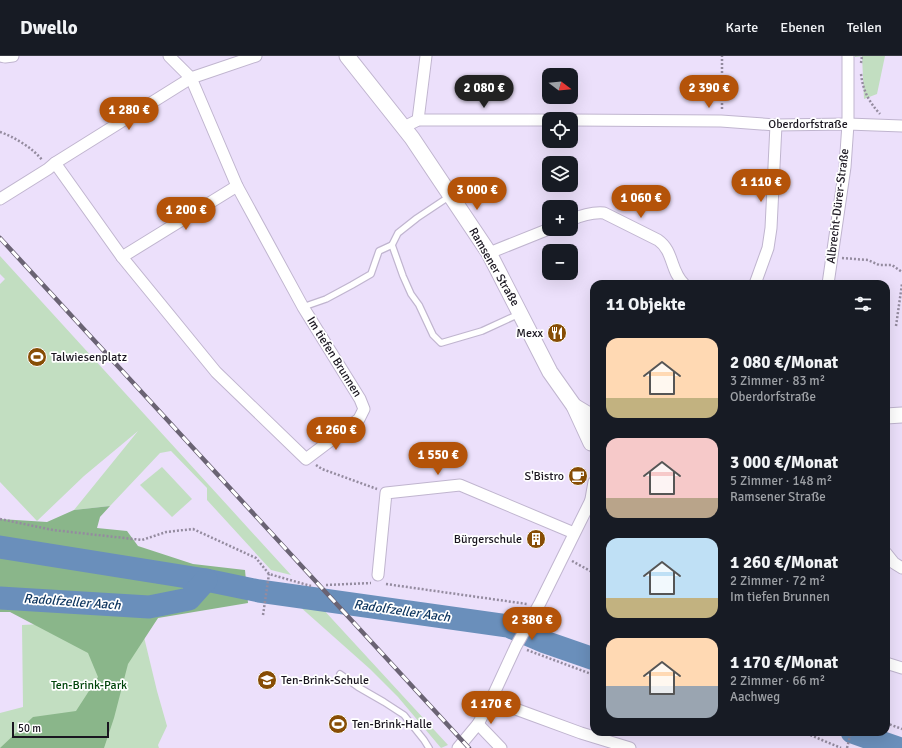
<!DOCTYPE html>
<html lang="de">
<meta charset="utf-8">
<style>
:root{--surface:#171b24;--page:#20242c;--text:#f1f3f6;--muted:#9ea1a6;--line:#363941;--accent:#b45309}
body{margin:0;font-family:Signika,sans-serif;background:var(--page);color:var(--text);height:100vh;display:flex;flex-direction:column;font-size:15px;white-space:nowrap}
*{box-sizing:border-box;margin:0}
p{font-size:13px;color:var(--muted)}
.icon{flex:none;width:22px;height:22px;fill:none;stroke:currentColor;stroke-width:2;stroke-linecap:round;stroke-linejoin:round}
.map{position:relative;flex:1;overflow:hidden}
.drawer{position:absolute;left:590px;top:224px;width:300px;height:456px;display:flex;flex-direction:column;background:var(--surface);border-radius:12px;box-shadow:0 4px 16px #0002}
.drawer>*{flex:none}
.needle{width:26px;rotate:106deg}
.controls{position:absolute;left:542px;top:12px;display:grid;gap:8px}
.controls a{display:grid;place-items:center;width:36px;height:36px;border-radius:8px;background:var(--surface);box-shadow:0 4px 16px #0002;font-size:20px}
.scale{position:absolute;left:12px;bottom:10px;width:97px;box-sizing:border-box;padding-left:4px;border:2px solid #1a1620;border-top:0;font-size:11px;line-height:14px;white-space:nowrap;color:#1a1620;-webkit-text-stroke:3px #fff;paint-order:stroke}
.price{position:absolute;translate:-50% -34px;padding:0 9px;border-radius:14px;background:var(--accent);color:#fff;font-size:13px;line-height:26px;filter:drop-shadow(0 1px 2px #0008)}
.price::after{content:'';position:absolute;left:50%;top:24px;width:12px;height:9px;margin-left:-6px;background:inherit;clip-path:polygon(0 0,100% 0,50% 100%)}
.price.current{background:#222;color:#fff}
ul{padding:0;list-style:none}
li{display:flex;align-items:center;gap:12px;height:100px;padding:0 16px}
li span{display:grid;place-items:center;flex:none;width:112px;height:80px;border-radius:12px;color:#555}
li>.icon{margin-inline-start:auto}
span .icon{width:48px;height:48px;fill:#fffc;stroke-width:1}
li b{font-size:17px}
h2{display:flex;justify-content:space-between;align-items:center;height:48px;padding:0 16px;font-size:17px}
header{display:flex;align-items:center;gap:24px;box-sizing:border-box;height:56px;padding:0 20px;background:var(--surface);border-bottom:1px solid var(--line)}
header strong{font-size:19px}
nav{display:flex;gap:22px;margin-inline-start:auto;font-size:14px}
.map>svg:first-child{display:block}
.green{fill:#c2dec1}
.forest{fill:#8ab68a}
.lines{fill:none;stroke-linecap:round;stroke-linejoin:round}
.river{stroke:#6a8fbb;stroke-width:23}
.lane-casing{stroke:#c0b5cf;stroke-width:8}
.street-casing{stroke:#c0b5cf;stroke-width:13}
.secondary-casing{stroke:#c0b5cf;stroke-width:17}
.path{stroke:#948b9f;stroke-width:2.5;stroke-dasharray:2 2;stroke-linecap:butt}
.lane{stroke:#fff;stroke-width:5.5}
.street{stroke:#fff;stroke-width:11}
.secondary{stroke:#fff;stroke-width:15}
.rail-casing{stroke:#6a6373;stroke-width:4.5}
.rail{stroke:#fff;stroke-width:3;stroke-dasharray:9;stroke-linecap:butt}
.labels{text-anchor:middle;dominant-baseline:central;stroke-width:3.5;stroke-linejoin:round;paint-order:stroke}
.street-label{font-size:12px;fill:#1a1620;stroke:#fff}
.poi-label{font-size:12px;fill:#1a1620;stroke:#fff;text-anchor:end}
.park-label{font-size:12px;fill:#00440a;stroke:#fff}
.water-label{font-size:13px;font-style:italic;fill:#0b335d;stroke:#fff}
</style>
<header>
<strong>Dwello</strong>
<nav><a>Karte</a><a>Ebenen</a><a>Teilen</a></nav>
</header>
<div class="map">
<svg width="902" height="692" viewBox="0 0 902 692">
<rect width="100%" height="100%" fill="#ece0fb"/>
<!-- green -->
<g class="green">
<polygon points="855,0 885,0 877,38 864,43 862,0 855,1"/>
<polygon points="0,200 291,519 271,514 207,444 207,432 171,395 160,397 110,450 74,454 138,375 84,420 37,465 0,426 0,228 5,223 0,218"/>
<polygon points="162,411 192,443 172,461 140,429"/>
<polygon points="298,549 321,551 448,689 441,692 398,641 370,613"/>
<polygon points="158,562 144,581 157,635 167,670 158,689 159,692 0,692 0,657 23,651 22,569"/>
</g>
<!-- forest -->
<polygon class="forest" points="110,450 100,461 97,472 127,475 138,490 193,508 245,514 248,547 158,562 128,608 114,662 104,692 0,692 33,661 76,655 98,621 88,597 10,556 0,556 0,463 47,466 74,454"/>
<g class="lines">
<!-- river -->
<g class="river">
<polyline points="0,491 206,524 259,535 508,570 545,586 594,603"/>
<polyline points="0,542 149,551 189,543 206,524"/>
<polyline points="852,676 898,692"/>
</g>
<defs>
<g id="lane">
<polyline points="450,140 417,162 398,177 392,189 403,220 411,238 419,249 433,279 441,287 482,275 519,258"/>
<polyline points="303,251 326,243 352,229 371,218 379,195 392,189"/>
<polyline points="340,618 358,631 384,646 404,659 424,684 429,692"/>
</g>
<g id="street">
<polyline points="0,0 5,1 13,0"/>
<polyline points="418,64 426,0"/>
<polyline points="571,64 721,65 776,69 848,68 902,70"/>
<polyline points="404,71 418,64 549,64"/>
<polyline points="55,107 122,201 216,316 306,403 359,363 364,353 360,343 303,251 237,130 191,22 169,0"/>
<polyline points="0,143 48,113 55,107 191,22 256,0"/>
<path d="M571,164C582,159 592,156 604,157L658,184C674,195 670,215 684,228"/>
<polyline points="489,197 549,173"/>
<polyline points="122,201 237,130"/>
<polyline points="755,228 768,192 771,172 776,69"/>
<polyline points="828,228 845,111 848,68 848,0"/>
<polyline points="591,443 594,426"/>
<polyline points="886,497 894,507 902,512"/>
<polyline points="378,519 386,437 460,429 574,477"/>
<polyline points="886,607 902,612"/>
<polyline points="491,644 581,677 630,692"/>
<polyline points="478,668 501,692"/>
<polyline points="458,692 478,668 491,644 516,590 540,547 594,438"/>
</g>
<g id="secondary">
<polyline points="347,0 412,82 489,197 550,316 574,350 591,387"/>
<polyline points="574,350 594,362"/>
<polyline points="886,360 902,359"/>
</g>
</defs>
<!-- lane casing -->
<use href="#lane" class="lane-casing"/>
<!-- street casing -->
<use href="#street" class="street-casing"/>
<!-- secondary casing -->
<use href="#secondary" class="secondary-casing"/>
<!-- path -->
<g class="path">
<polyline points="861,7 862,0"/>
<path d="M861,18C863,35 869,46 880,58"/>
<polyline points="722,53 722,0"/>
<path d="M0,76C13,80 34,93 42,104"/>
<polyline points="842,202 868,204 879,209 892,209 902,216"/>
<polyline points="896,270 902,228"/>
<polyline points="316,409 322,413 377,433"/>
<polyline points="0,463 53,474 142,484 166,476 193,473 256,502 269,518 311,530"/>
<polyline points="572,505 594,517"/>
<polyline points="386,528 527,548"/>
<polyline points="326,529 371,527"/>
<polyline points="263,559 269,518"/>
<polyline points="527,594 594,619"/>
<polyline points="886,667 902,673"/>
<polyline points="803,676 841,692"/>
<polyline points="847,692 851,676"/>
</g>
<!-- lane -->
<use href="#lane" class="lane"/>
<!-- street -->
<use href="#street" class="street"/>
<!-- secondary -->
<use href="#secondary" class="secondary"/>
<defs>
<polyline id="rail" points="0,182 469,692"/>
</defs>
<!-- rail casing -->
<use href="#rail" class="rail-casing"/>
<!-- rail -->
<use href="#rail" class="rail"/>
</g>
<!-- icons -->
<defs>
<symbol id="restaurant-disc" viewBox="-11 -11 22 22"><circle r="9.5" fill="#874d05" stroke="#fff"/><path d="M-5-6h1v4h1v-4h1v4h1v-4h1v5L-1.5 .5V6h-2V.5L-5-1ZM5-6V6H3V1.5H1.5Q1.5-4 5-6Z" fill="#fff"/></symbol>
<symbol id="stadium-disc" viewBox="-11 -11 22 22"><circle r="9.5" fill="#874d05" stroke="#fff"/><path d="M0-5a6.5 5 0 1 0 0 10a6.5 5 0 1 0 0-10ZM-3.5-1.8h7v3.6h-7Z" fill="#fff"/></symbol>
<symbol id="cafe-disc" viewBox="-11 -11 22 22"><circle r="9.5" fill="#874d05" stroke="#fff"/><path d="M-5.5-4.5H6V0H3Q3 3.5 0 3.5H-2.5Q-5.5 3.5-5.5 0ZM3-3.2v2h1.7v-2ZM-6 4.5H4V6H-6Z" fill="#fff"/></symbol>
<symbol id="building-disc" viewBox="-11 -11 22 22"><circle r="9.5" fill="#874d05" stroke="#fff"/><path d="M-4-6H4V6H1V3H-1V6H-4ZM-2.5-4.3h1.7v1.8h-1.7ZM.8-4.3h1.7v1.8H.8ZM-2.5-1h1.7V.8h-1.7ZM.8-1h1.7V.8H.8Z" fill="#fff"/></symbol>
<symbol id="school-disc" viewBox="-11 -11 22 22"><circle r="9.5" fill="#874d05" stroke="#fff"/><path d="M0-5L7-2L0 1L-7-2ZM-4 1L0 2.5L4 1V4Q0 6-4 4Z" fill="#fff"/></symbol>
</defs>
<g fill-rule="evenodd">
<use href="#restaurant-disc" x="546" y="266" width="22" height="22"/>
<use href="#stadium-disc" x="26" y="290" width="22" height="22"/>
<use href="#cafe-disc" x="567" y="409" width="22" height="22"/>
<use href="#building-disc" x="525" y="472" width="22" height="22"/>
<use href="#school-disc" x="256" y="613" width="22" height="22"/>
<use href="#stadium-disc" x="327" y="657" width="22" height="22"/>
</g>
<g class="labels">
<!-- street labels -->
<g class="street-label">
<text x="808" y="68">Oberdorfstraße</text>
<text transform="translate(838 150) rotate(-83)">Albrecht-Dürer-Straße</text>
<text transform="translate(494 211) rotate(60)">Ramsener Straße</text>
<text transform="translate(334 301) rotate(58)">Im tiefen Brunnen</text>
</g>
<!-- poi labels -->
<g class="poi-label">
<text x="543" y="277">Mexx</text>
<text x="51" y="301" text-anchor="start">Talwiesenplatz</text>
<text x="564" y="420">S'Bistro</text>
<text x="522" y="483">Bürgerschule</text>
<text x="281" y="624" text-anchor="start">Ten-Brink-Schule</text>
<text x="352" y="668" text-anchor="start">Ten-Brink-Halle</text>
</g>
<!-- park labels -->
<g class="park-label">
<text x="89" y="629">Ten-Brink-Park</text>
</g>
<!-- water labels -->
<g class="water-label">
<text transform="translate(72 546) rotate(4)">Radolfzeller Aach</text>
<text transform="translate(402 555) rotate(8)">Radolfzeller Aach</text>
</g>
</g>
</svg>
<div class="controls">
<a><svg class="needle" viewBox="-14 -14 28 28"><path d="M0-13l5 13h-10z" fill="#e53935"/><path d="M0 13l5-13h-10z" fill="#9ea1a6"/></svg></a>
<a><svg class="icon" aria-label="locate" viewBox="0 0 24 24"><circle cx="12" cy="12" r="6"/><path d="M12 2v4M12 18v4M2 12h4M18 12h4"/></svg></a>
<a><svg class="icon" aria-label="layers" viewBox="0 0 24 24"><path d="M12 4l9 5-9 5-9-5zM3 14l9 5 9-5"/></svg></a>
<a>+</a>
<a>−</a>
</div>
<div class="scale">50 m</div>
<b class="price current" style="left:484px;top:53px">2 080 €</b>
<b class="price" style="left:709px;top:53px">2 390 €</b>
<b class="price" style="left:129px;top:75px">1 280 €</b>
<b class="price" style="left:761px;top:147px">1 110 €</b>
<b class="price" style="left:477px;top:155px">3 000 €</b>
<b class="price" style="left:641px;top:163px">1 060 €</b>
<b class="price" style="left:186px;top:175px">1 200 €</b>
<b class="price" style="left:336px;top:395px">1 260 €</b>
<b class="price" style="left:438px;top:420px">1 550 €</b>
<b class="price" style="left:532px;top:585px">2 380 €</b>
<b class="price" style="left:491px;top:669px">1 170 €</b>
<section class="drawer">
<h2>11 Objekte<svg class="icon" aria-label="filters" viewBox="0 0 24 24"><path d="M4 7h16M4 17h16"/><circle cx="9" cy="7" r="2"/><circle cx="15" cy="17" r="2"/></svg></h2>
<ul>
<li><span style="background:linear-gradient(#ffd9b3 75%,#c2b280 0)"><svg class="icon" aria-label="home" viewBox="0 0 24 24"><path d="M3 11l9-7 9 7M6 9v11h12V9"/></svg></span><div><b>2 080 €/Monat</b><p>3 Zimmer · 83 m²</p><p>Oberdorfstraße</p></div></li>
<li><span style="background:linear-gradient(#f6c9c9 75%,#b9a48a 0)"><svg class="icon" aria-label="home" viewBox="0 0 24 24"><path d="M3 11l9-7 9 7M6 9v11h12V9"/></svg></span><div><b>3 000 €/Monat</b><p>5 Zimmer · 148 m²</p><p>Ramsener Straße</p></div></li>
<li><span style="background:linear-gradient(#bfe0f5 75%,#c2b280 0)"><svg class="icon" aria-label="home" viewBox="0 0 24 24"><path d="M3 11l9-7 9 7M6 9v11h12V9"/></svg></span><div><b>1 260 €/Monat</b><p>2 Zimmer · 72 m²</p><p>Im tiefen Brunnen</p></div></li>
<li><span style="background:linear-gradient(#ffd9b3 60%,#9aa5b1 0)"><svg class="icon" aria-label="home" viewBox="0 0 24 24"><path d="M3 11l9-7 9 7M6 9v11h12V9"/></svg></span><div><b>1 170 €/Monat</b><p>2 Zimmer · 66 m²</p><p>Aachweg</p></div></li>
</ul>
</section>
</div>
